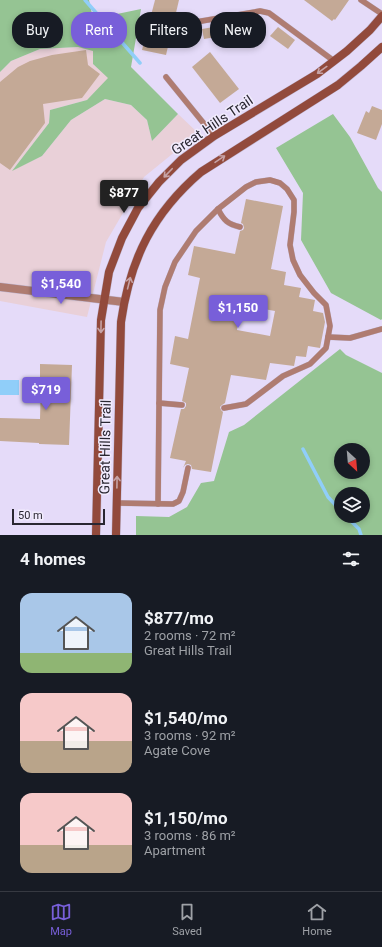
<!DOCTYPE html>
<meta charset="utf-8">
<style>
:root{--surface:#171b24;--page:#20242c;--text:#f1f3f6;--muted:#9ea1a6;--line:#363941;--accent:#785fd9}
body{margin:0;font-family:Roboto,sans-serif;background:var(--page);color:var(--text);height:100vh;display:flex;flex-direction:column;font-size:15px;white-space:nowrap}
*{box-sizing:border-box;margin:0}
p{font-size:13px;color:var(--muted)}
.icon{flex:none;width:22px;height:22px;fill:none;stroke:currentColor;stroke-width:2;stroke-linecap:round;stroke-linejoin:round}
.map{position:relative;height:535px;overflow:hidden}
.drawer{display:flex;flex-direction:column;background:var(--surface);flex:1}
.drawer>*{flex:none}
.top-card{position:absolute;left:12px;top:12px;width:358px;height:36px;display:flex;gap:8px}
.needle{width:26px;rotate:154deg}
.controls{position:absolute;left:334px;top:443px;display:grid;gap:8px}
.controls a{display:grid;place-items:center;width:36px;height:36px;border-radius:50%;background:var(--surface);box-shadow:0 2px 6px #0003;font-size:20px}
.scale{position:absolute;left:12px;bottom:10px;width:93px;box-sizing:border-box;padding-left:4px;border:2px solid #2a2732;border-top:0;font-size:11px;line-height:14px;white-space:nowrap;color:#2a2732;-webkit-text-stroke:3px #f1ebfd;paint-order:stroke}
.price{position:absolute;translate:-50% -34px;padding:0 9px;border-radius:4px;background:var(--accent);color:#fff;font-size:13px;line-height:26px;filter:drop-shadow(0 1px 2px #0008)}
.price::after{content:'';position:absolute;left:50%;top:24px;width:12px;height:9px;margin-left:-6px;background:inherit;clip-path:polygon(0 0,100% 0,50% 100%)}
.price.selected{background:#222;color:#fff}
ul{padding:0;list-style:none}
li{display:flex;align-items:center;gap:12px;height:100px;padding:0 20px}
li span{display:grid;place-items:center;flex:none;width:112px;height:80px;border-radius:12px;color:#555}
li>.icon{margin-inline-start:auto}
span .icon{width:48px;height:48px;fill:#fffc;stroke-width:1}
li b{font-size:17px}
h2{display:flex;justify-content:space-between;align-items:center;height:48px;padding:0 20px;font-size:17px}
.chip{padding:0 14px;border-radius:16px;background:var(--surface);box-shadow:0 2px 6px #0003;font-size:14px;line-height:36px}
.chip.selected{background:var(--accent);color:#fff}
.tabs{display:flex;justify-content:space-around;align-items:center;height:56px;border-top:1px solid var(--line);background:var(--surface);font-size:11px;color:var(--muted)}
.tabs a{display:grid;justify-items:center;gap:2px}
.tabs .selected{color:var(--accent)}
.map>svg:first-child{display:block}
.commercial{fill:#e9d0d8}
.green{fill:#95c493;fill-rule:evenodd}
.water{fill:#90cef9}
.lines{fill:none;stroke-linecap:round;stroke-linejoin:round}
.stream{stroke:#90cef9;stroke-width:3.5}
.building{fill:#c4a996;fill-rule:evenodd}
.lane-casing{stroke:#c0b7d1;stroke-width:6}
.street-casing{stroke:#c0b7d1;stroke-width:9}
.secondary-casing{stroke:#c0b7d1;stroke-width:9}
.lane{stroke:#af7c71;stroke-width:5.5}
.street{stroke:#af7c71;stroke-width:8}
.secondary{stroke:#924a3c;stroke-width:8}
.oneway{stroke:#c6a3a6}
.labels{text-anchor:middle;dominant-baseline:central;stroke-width:3;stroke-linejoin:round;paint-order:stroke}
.street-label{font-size:14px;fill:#2a2732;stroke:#f1ebfd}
</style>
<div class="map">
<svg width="382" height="535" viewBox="0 0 382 535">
<rect width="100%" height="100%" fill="#e5dbf9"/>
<!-- commercial -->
<polygon class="commercial" points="78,47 93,50 93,64 109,78 87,100 50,110 49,123 13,170 42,156 71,120 105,99 131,105 147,120 152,141 178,114 198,133 144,177 106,242 87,317 0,301 0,72 11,61 40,49"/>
<!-- green -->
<g class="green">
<polygon points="0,0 89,0 93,19 141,9 131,67 178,114 152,141 147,120 131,105 105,99 71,120 42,156 12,171 49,123 50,110 87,100 108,78 93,64 93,51 78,47 40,49 11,61 0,72"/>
<polygon points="333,114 350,137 378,188 382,192 382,319 381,320 331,293 301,240 303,193 276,148"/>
<path d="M340,349L346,355L382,373V535H136V516L169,517L187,507L201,483L214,481L229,432L244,425ZM341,450H363V472H341ZM341,494H363V516H341Z"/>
</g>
<!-- water -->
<rect class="water" x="0" y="380" width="19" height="15"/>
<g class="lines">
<!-- stream -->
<g class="stream">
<polyline points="85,0 140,63"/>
<polyline points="303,449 328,497 341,511"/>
<polyline points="346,516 359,529 361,535"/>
</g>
</g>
<!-- building -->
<g class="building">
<polygon points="155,0 179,0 166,55 142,50"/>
<polygon points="304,0 349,0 335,20 334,19 332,21"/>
<polygon points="237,23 239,33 204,39 202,29"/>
<polygon points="278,27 295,40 288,49 270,36"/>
<polygon points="86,50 88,65 100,74 82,98 43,104 45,123 10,170 0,163 0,82 18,67 30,61 52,55"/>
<polygon points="210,52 239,89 220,103 192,67"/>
<polygon points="372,106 382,110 382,124 376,140 357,133 366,111 369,113"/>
<path d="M246,199L283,206L271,269L286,272L284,285L301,288L299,297L315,300L313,311L323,313L325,322L320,348L308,346L306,357L296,356L294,366L270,363L266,380L231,375L225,403L222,405L220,407L221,410L223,412L211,472L192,469L191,465L188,464L185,465L183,468L186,461L170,458L181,409H184L186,406V403L182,401L189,368L170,364L175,336L188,339L200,278L188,275L194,246L235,254L240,231L243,230L244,228L243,224L241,223ZM241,305L275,311L270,336L237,330Z"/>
<polygon points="40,364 72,365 69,445 39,444 39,443 0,441 0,418 40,419 41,381 40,381"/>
</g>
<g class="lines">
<defs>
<g id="lane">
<polyline points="361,0 382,14"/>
<polyline points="190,23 260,11 269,13 334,61"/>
<polyline points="166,77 214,136"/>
<path d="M218,209C224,221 228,224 240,227"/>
<polyline points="328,337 350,338 382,329"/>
<polyline points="159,403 182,405"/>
<polyline points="116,503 173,504 179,501 183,492 188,468"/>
<polyline points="158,504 160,310 165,287 175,262 196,231 218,209 246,187 256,182 270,180 280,183 287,189 294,200 294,212 290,245 293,260 300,275 314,293 326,305 330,326 326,348 310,364 283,376 246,404 224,408"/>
</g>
<polyline id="street" points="0,287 124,302"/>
<g id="secondary">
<polyline points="96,535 101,320 109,272 122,238 138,208 159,182 181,160 214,136 317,74 347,51 370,30 382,16"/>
<path d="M116,535L121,322C130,259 153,213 201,172L338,85L361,66L382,47"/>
</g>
</defs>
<!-- lane casing -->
<use href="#lane" class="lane-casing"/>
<!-- street casing -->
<use href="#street" class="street-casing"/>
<!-- secondary casing -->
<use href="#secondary" class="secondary-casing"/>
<!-- lane -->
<use href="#lane" class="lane"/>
<!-- street -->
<use href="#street" class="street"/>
<!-- secondary -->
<use href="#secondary" class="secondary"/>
</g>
<!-- one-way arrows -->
<defs><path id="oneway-shaft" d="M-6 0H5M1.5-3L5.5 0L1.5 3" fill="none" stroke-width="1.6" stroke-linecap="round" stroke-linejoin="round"/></defs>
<g class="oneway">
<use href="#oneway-shaft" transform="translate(322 70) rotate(144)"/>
<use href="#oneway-shaft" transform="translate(220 159) rotate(-34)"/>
<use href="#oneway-shaft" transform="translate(168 173) rotate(134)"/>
<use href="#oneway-shaft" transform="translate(129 283) rotate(-76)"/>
<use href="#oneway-shaft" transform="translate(101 327) rotate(91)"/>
<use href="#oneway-shaft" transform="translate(117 482) rotate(-89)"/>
</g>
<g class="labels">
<!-- street labels -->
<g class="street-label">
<text transform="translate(212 125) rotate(-34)">Great Hills Trail</text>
<text transform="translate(105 447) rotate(-89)">Great Hills Trail</text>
</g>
</g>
</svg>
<div class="controls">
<a><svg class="needle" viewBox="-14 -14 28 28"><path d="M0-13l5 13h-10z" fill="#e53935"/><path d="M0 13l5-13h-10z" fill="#9ea1a6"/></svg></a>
<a><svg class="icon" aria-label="layers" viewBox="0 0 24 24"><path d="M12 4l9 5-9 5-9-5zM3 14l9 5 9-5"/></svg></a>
</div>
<div class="scale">50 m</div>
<b class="price selected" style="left:124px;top:214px">$877</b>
<b class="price" style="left:61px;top:305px">$1,540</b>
<b class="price" style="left:238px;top:329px">$1,150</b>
<b class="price" style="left:46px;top:411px">$719</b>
<div class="top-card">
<a class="chip">Buy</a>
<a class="chip selected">Rent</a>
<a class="chip">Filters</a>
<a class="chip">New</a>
</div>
</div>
<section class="drawer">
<h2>4 homes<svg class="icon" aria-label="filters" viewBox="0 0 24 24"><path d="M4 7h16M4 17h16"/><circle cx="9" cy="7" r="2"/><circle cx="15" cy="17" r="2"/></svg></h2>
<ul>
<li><span style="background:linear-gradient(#a9c7e8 75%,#8fb573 0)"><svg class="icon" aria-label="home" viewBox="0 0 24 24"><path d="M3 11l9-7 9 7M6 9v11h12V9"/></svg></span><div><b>$877/mo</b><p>2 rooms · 72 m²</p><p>Great Hills Trail</p></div></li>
<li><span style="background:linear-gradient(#f6c9c9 60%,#b9a48a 0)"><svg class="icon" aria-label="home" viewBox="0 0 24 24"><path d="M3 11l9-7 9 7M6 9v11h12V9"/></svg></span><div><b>$1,540/mo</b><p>3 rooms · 92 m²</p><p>Agate Cove</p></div></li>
<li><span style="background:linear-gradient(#f6c9c9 65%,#b9a48a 0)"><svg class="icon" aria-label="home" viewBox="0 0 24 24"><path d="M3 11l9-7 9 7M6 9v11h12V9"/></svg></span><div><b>$1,150/mo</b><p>3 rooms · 86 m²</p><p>Apartment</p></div></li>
</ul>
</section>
<nav class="tabs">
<a class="selected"><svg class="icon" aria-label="map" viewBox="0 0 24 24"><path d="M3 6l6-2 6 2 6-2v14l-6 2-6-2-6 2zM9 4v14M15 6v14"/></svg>Map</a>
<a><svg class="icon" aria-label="saved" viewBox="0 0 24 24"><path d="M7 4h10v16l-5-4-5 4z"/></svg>Saved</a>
<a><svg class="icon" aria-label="home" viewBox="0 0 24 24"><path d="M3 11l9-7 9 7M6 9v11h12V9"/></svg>Home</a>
</nav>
